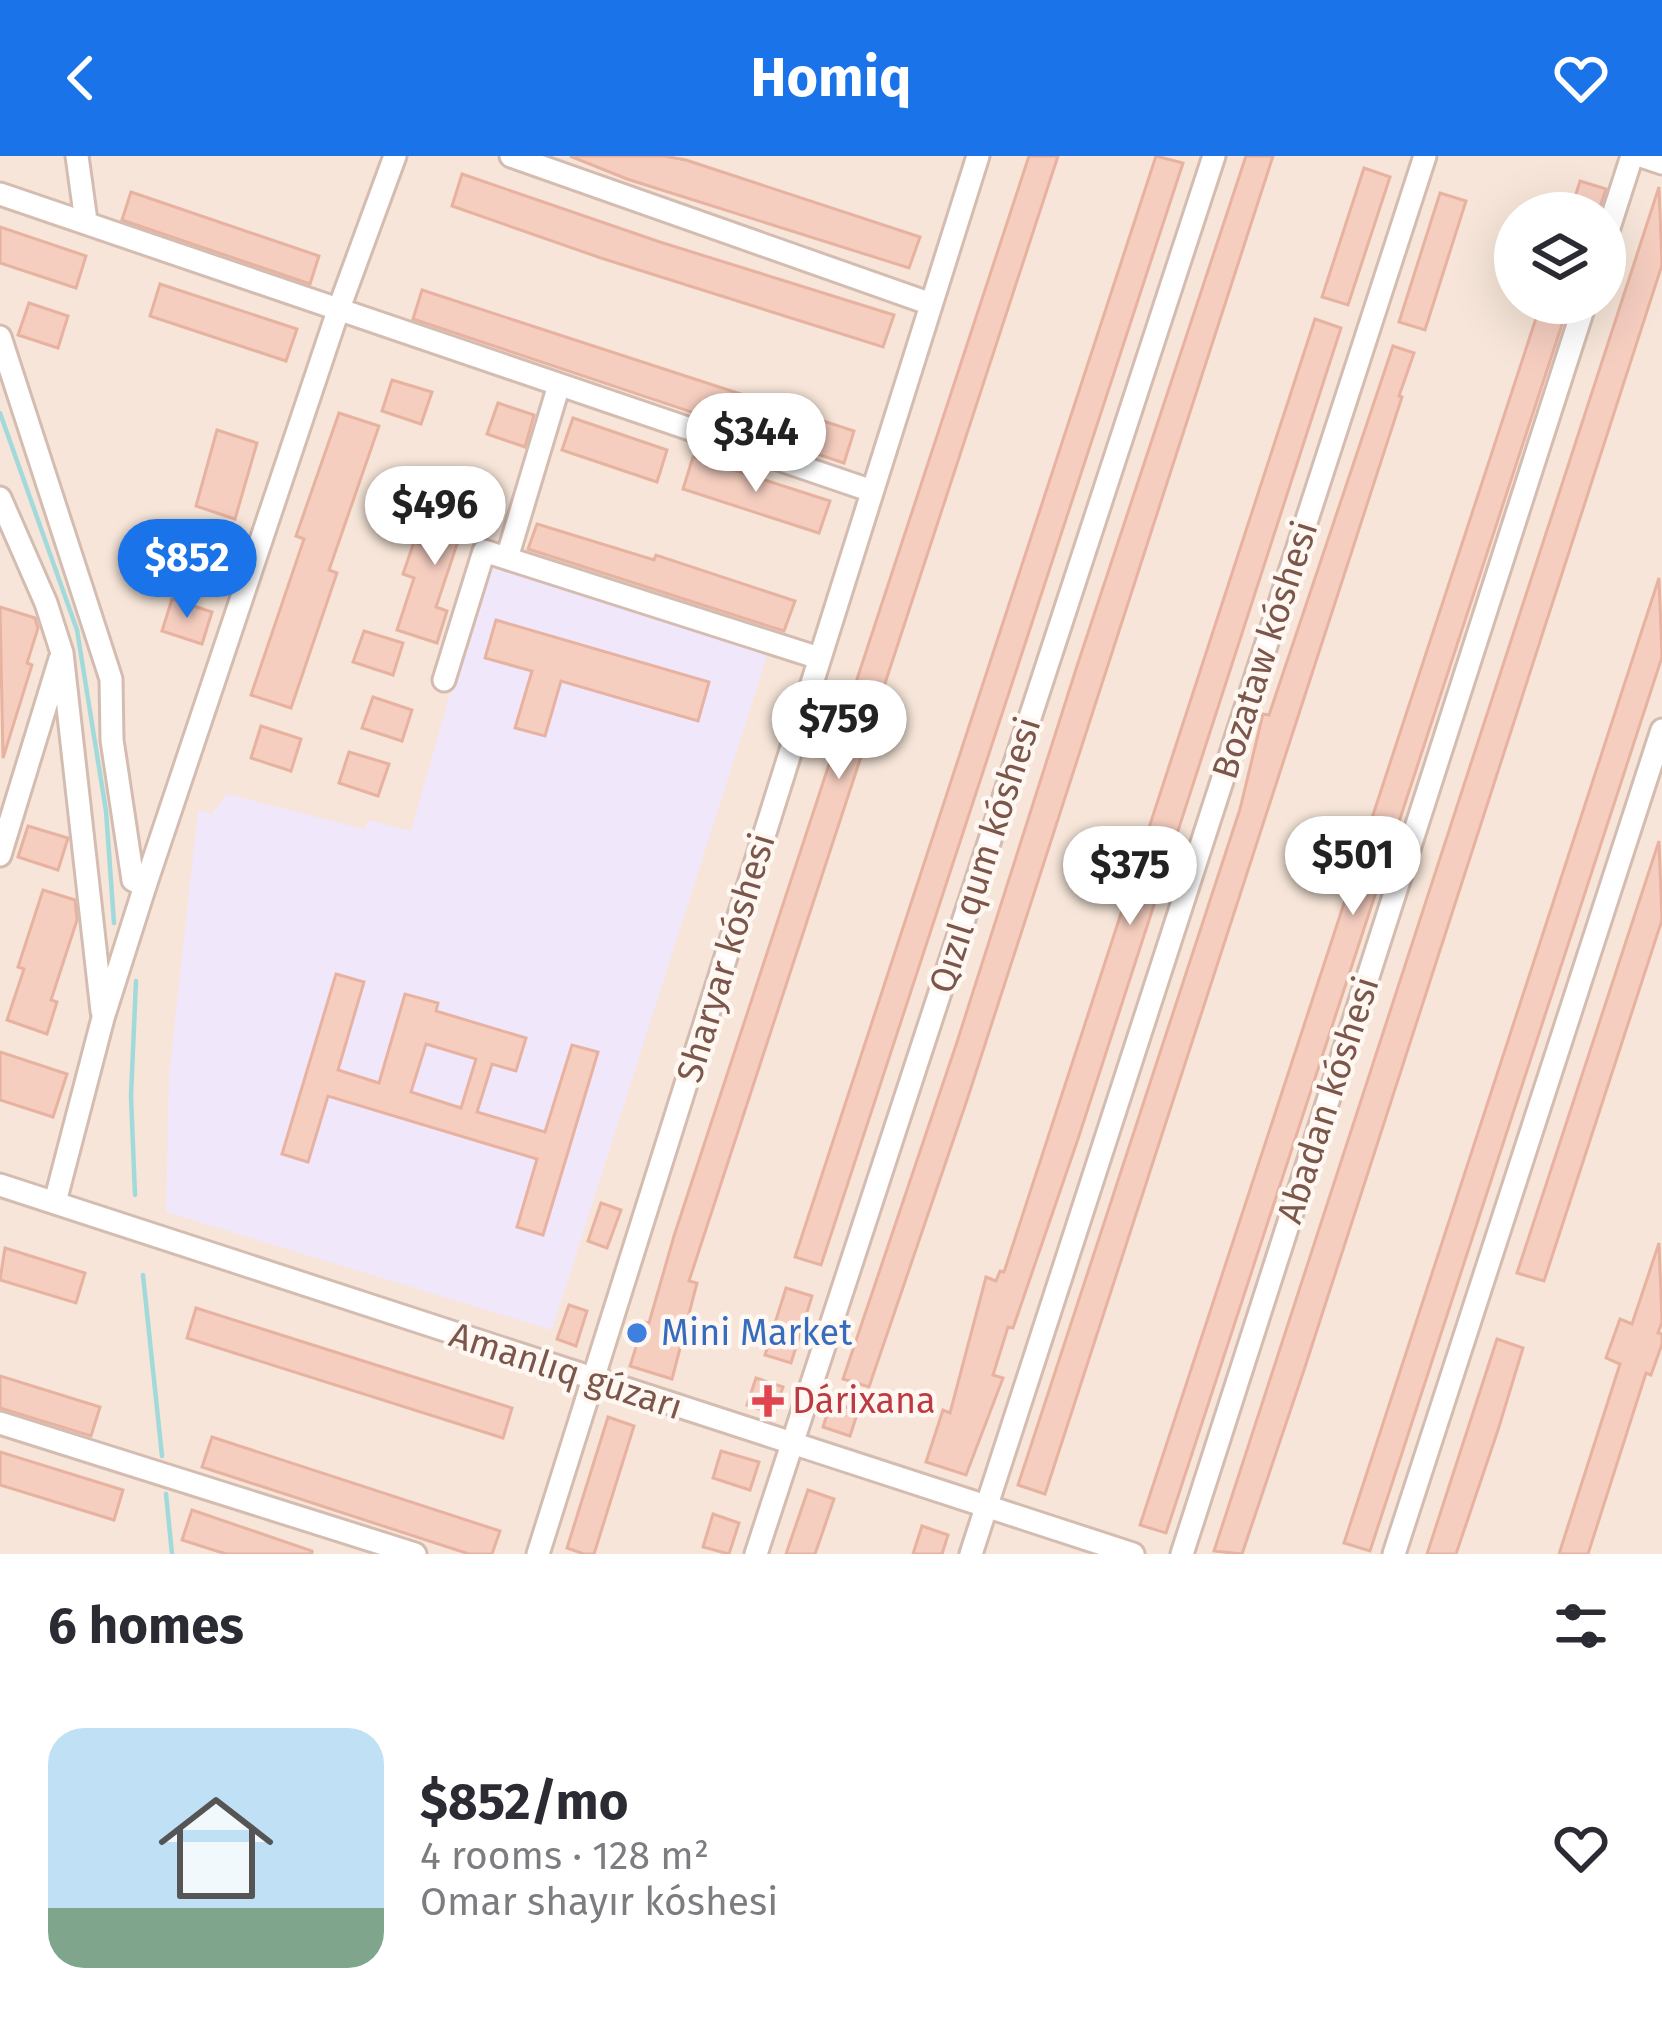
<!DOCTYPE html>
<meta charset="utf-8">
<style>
:root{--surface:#fff;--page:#f7f7f7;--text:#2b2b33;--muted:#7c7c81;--line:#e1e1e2;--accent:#1a73e8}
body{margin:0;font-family:"Fira Sans",sans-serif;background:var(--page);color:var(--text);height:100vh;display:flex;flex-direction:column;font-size:45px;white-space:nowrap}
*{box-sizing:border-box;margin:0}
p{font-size:39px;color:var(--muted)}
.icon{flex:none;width:66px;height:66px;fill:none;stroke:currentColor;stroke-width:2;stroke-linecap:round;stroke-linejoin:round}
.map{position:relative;height:1398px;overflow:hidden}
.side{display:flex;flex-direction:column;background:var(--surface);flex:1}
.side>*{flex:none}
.buttons{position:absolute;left:1494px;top:36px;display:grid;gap:24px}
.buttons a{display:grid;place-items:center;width:132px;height:132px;border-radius:50%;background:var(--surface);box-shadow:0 12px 48px #0002;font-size:60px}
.price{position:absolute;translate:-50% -102px;padding:0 27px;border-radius:42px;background:#fff;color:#222;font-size:39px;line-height:78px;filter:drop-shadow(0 3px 6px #0008)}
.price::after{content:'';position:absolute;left:50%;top:72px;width:36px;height:27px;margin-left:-18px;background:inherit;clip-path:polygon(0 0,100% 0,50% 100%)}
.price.current{background:var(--accent);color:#fff}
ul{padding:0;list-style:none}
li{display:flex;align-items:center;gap:36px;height:300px;padding:0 48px}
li+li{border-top:3px solid var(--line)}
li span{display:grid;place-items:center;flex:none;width:336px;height:240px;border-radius:36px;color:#555}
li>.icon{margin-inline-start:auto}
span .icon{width:144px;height:144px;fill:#fffc;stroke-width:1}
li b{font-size:51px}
h2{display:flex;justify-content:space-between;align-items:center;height:144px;padding:0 48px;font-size:51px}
header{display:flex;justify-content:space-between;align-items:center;height:156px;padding:0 48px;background:var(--accent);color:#fff;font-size:54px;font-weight:700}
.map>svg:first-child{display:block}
.residential{fill:#f6e5d8;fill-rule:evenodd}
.education{fill:#f1e7fb}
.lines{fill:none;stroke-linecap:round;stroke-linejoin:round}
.stream{stroke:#a2dadc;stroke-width:4.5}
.building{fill:#f5cec0;stroke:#e8b2a0;stroke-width:3;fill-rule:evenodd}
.minor-casing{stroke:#d4bcb1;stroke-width:27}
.minor{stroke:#fff;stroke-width:21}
.shop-dot{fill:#3f7fe0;stroke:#fff8f2;stroke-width:4.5}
.health-dot{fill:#e0444e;stroke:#fff8f2;stroke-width:4.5}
.labels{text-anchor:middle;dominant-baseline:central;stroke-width:9;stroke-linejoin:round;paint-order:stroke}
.street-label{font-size:36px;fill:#7b564b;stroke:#fff8f2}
.shop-label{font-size:36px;fill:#366cbe;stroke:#fff8f2;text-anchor:start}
.health-label{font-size:36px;fill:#be3a42;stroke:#fff8f2;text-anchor:start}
</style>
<header><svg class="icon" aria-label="back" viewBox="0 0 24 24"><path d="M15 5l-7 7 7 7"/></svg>Homiq<svg class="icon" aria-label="heart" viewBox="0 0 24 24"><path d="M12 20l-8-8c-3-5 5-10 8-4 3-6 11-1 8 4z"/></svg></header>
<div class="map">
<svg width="1662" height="1398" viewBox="0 0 1662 1398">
<rect width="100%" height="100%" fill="#fef4eb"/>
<!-- residential -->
<path class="residential" d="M0,0H1662V1398H0ZM1515,57H1605V147H1515Z"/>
<!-- education -->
<polygon class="education" points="487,408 768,497 552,1174 166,1056 169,920 198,654 212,658 227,638 364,673 369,664 411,675"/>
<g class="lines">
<!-- stream -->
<g class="stream">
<polyline points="0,257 77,474 106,655 114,767"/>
<polyline points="135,1039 131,940 136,825"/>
<polyline points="143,1119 162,1300"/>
<polyline points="166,1338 172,1398"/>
</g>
</g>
<!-- building -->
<g class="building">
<polygon points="570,0 664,0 686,4 920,81 909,112 627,23"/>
<polygon points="1029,0 1058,0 689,1125 697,1127 672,1223 630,1210 644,1166 649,1167 674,1080"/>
<polygon points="1156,0 1183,7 821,1109 795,1101"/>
<polygon points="1246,0 1273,0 967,944 869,1231 843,1223 957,886 1077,510"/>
<polygon points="1364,12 1390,21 1348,149 1322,141"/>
<polygon points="462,18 660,86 894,159 883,191 601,102 452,50"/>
<polygon points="1580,25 1606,33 1598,57 1570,57"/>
<polygon points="1659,31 1662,109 1305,1211 1242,1398 1214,1395"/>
<polygon points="131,36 319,100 310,128 122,64"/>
<polygon points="1440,37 1466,45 1425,174 1399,166"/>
<polygon points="0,71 86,100 76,132 0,107"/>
<polygon points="160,128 297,173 286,205 150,160"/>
<polygon points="422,134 854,275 844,307 413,163"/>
<polygon points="29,147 68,160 58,192 18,179"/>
<polygon points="1541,147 1569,147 1166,1377 1140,1369"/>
<polygon points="1315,163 1341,172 1079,980 1013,1172 1008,1171 993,1219 1003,1222 966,1319 926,1306 943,1254 950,1257 986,1121 996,1125 1000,1115 1004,1116"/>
<polygon points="1393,190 1414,197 1399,240 1402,241 1045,1338 1018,1329 1240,653 1263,558 1269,559"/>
<polygon points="392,224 432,236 421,268 382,255"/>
<polygon points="498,247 534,259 525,291 487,278"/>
<polygon points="339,257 379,270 329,414 337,417 291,552 251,539 304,383 296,380"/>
<polygon points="573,262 667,294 657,326 562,294"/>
<polygon points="217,274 257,287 235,363 196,350"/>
<polygon points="693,301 830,345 819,377 683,333"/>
<polygon points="443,341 483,354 472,386 459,382 436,451 447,455 437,487 397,474 414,422 403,418 414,386 426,390"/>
<polygon points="537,368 654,404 656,399 795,445 784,475 528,393"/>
<polygon points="185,374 225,386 214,418 174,405"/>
<polygon points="1659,422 1662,501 1370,1395 1344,1387"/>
<polygon points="172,443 212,456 202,488 162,475"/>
<polygon points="0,451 35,462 38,472 27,507 32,509 3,602"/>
<polygon points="496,464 709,526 698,565 561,525 545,580 515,572 532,515 485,502"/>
<polygon points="364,475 403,487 393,519 353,506"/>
<polygon points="373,541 412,554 402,585 362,572"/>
<polygon points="261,570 301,583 291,615 251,602"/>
<polygon points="349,596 389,608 378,640 339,627"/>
<polygon points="28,670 68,682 58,714 18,701"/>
<polygon points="1659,685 1662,764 1544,1125 1517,1117"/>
<polygon points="43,734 75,744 77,764 51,844 57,846 47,878 7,864 24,813 18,811"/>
<path d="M336,818L364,826L338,914L379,927L405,838L438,847L436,855L526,882L516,915L492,908L477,956L545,976L572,889L598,896L543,1079L517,1071L537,1003L328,940L308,1006L282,998ZM426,888L476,903L461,952L411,936Z"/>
<polygon points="0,896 67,918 53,961 0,944"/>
<polygon points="601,1047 621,1054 607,1092 588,1085"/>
<polygon points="1659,1087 1662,1166 1658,1177 1662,1178 1662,1188 1651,1219 1646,1217 1588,1398 1559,1398 1620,1208 1606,1202 1620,1163 1632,1168"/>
<polygon points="5,1092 85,1117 76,1147 0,1124"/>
<polygon points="786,1132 812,1140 791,1207 765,1199"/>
<polygon points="569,1149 587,1155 576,1190 557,1183"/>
<polygon points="196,1152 512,1252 503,1282 187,1182"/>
<polygon points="1497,1183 1523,1192 1498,1274 1456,1398 1427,1398"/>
<polygon points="0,1220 100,1251 91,1280 0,1252"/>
<polygon points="756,1222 783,1231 774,1258 747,1249"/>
<polygon points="831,1246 858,1255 850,1280 823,1271"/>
<polygon points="608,1261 634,1270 594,1398 584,1398 567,1392"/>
<polygon points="212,1281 500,1375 492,1398 469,1398 202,1311"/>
<polygon points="721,1295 759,1306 750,1334 713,1322"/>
<polygon points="0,1296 123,1334 114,1364 0,1329"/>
<polygon points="808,1334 834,1343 823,1375 815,1398 786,1398"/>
<polygon points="192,1354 312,1395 312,1398 226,1398 182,1384"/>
<polygon points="713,1358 739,1367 729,1398 703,1391"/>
<polygon points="922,1370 948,1379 942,1398 913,1398"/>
</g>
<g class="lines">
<defs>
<g id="minor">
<polyline points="77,0 86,65"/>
<polyline points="511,0 931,148"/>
<polyline points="1641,0 1662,7"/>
<polyline points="0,38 872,335"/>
<polyline points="1605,84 1632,0"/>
<polyline points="0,181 111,523 112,584 133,724 145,730"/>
<polyline points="0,342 46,447 62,497 102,855"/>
<polyline points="507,402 559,229"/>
<polyline points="444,524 484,395 819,502"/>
<polyline points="0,699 60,503"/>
<polyline points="0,1029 1133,1398"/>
<polyline points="55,1046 103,862 145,730 338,155 395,0"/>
<polyline points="0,1267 415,1398"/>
<polyline points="538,1398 978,0"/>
<polyline points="756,1398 1214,0"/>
<polyline points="971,1398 1425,0"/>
<polyline points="1182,1398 1585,147"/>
<polyline points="1394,1398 1662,574"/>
</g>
</defs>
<!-- minor casing -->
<use href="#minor" class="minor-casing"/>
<!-- minor -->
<use href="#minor" class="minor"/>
</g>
<!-- markers -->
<circle class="shop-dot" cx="637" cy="1177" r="12"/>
<path class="health-dot" d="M762 1227h12v12h12v12h-12v12h-12v-12h-12v-12h12z"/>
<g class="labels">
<!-- street labels -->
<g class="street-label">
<text transform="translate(1265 494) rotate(-72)">Bozataw kóshesi</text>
<text transform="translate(985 699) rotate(-72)">Qızıl qum kóshesi</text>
<text transform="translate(726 802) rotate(-73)">Sharyar kóshesi</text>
<text transform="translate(1328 944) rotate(-72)">Abadan kóshesi</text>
<text transform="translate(566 1215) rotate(18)">Amanlıq gúzarı</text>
</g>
<!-- shop labels -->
<g class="shop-label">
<text x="661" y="1177">Mini Market</text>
</g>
<!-- health labels -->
<g class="health-label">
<text x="792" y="1245">Dárixana</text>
</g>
</g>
</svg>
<div class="buttons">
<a><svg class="icon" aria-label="layers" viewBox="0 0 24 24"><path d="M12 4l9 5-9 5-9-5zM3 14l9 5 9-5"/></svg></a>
</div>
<b class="price" style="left:756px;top:339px">$344</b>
<b class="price" style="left:435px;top:412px">$496</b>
<b class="price current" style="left:187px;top:465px">$852</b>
<b class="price" style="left:839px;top:626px">$759</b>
<b class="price" style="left:1353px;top:762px">$501</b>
<b class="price" style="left:1130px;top:772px">$375</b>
</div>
<section class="side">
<h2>6 homes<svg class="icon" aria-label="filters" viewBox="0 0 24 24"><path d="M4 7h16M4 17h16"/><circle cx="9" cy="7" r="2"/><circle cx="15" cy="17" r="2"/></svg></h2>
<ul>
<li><span style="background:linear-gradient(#bfe0f5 75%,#7fa58c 0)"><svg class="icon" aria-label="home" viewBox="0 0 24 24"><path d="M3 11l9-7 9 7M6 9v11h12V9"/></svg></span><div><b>$852/mo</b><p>4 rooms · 128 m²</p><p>Omar shayır kóshesi</p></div><svg class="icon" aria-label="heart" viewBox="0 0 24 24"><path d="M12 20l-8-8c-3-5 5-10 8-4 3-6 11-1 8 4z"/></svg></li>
</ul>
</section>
